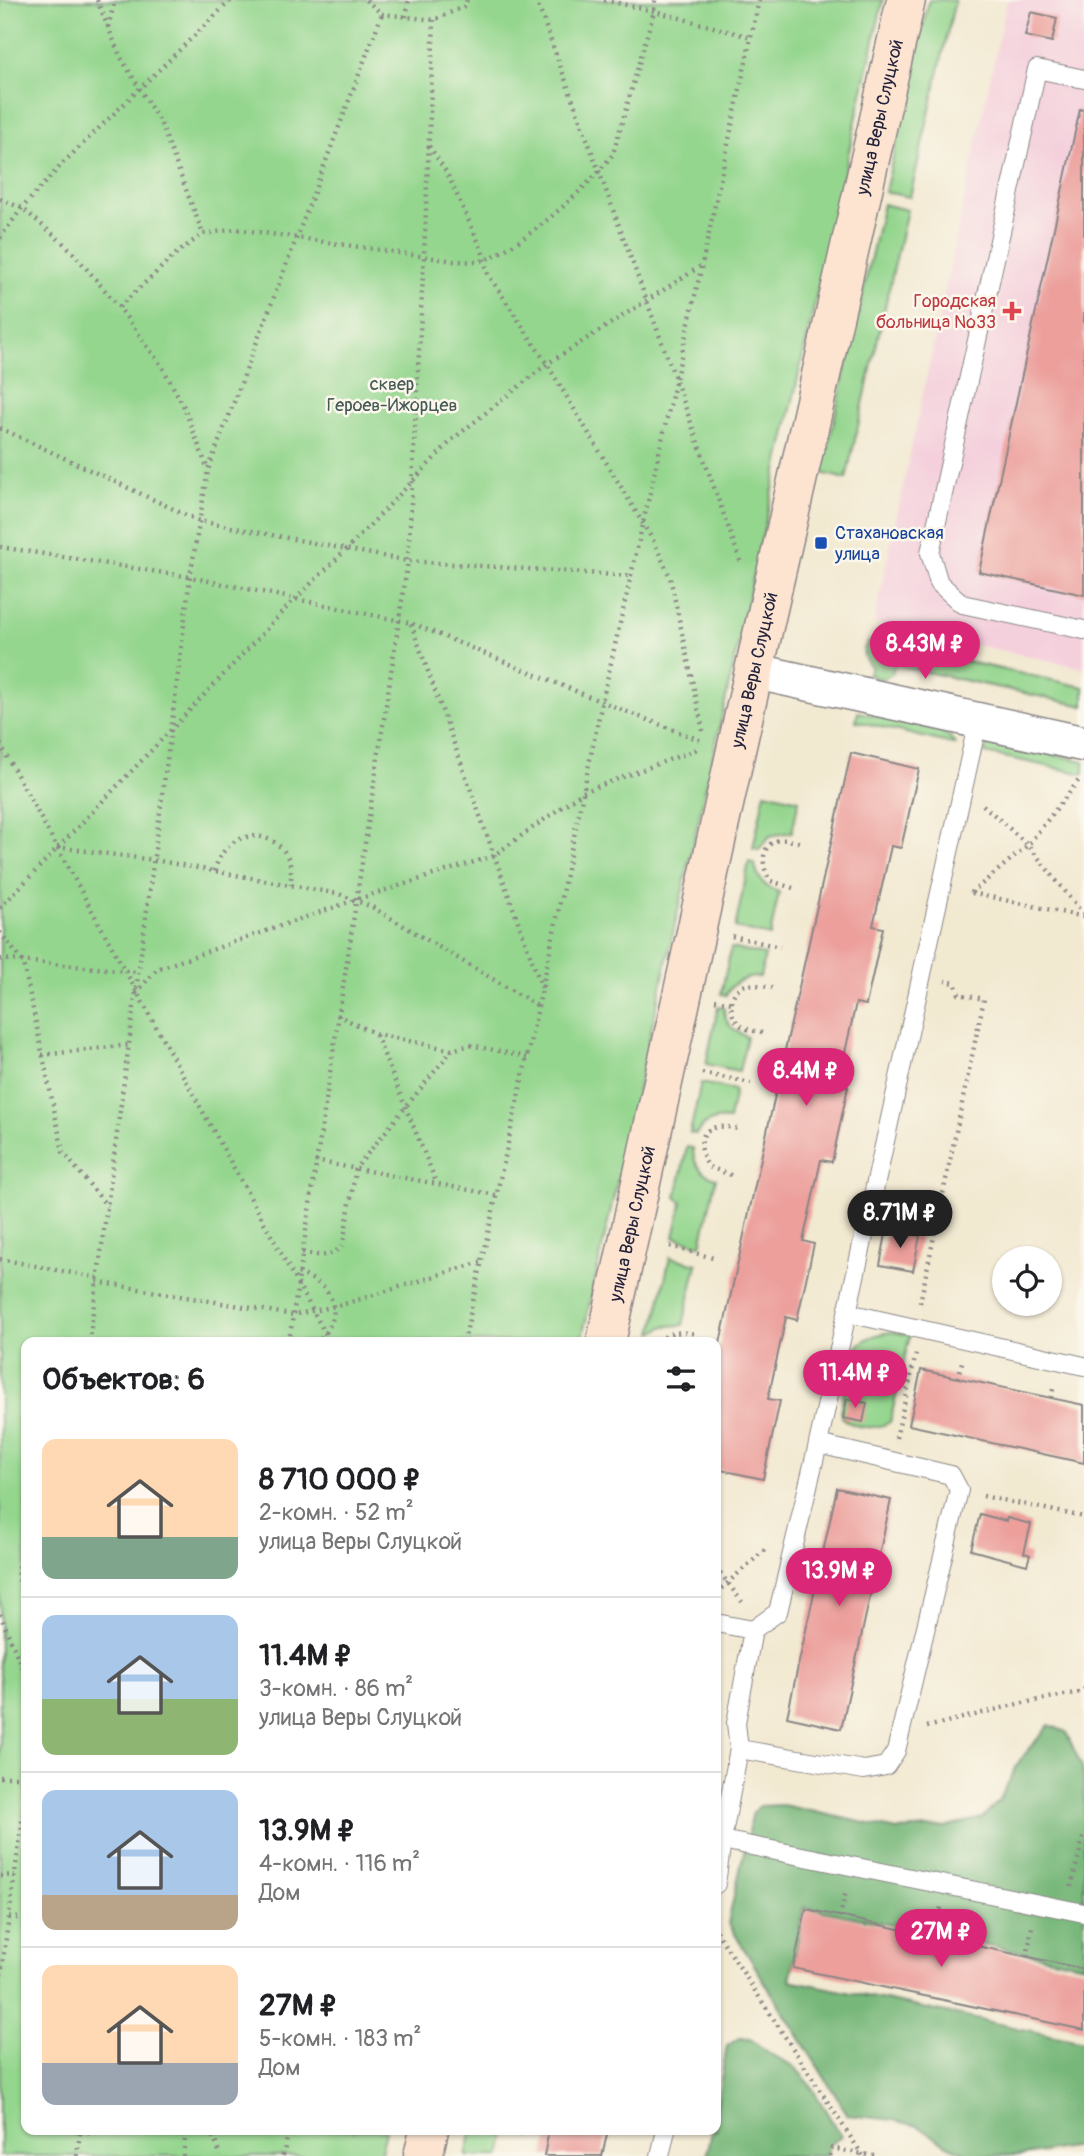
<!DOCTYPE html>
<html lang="ru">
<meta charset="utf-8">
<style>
:root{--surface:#fff;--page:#f6f6f6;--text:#202124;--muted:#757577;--line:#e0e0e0;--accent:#db2777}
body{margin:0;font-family:Pangolin,sans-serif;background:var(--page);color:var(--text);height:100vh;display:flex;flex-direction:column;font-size:26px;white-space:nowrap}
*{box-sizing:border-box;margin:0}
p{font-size:23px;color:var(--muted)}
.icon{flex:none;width:38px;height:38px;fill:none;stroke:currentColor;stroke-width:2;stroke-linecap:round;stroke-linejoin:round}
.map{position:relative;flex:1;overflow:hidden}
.sheet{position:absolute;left:21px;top:1337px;width:700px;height:798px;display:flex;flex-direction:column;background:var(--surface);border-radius:14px;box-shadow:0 2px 5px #0004}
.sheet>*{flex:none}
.fabs{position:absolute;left:992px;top:1246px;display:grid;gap:14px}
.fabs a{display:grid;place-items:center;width:70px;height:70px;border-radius:50%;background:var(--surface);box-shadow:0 2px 5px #0004;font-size:35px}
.price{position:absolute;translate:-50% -60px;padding:0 16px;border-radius:24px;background:var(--accent);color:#fff;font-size:23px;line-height:46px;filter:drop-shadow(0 2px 4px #0008)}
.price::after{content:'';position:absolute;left:50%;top:42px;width:21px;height:16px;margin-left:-10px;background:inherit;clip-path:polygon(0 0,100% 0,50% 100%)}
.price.current{background:#222;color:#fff}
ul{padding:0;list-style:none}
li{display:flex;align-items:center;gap:21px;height:175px;padding:0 21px}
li+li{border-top:2px solid var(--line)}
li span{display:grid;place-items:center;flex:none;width:196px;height:140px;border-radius:14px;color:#555}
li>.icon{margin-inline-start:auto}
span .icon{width:84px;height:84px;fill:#fffc;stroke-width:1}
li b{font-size:30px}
h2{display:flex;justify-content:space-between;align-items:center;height:84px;padding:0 21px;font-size:30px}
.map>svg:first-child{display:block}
.built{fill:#f4cfdc}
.green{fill:#94d68e;stroke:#5b7c64;stroke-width:2}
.forest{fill:#77b779;stroke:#4c6c5a;stroke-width:2}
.building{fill:#ec9f9b}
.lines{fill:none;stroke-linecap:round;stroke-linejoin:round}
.lane-casing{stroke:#8a8686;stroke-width:20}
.street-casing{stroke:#8a8686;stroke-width:38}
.secondary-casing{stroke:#8a8686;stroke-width:41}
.path{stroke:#8a8686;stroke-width:4.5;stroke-dasharray:2 5;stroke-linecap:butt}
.lane{stroke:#fff;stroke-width:18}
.street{stroke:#fff;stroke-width:35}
.secondary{stroke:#fde4d1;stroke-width:38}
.health-dot{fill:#e0444e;stroke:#fbf7ec;stroke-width:2.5}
.transit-dot{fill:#1a4fb4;stroke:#fbf7ec;stroke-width:2.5}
.labels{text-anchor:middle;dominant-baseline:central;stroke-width:5;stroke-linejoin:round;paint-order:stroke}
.street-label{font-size:18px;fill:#22223b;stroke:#fbf7ec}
.health-label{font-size:18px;fill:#be3a42;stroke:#fbf7ec;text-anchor:end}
.park-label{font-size:18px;fill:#445854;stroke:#fbf7ec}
.transit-label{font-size:18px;fill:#164399;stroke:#fbf7ec;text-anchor:start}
</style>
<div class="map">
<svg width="1084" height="2156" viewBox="0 0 1084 2156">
<rect width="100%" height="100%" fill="#fbf7ec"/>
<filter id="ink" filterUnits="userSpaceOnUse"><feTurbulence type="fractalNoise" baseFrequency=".0143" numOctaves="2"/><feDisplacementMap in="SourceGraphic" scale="14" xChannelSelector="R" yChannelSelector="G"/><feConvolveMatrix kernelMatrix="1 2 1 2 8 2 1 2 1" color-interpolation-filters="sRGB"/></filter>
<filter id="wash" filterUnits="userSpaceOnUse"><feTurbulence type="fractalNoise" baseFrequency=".00686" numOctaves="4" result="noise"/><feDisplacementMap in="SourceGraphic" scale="28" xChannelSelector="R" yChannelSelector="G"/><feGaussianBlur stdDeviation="1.57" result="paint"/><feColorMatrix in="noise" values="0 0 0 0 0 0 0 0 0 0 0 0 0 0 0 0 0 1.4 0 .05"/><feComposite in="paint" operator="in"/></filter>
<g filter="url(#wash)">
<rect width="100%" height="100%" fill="#f2e9d1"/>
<!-- built -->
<polygon class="built" points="1007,0 1084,0 1084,668 874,623"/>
<!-- green -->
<g class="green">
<polygon points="0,0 883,0 581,1342 26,1342 26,2130 386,2130 380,2156 0,2156"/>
<polygon points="929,0 955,0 910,197 885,192"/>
<polygon points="883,204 907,210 846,479 822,473"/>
<path d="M870,641L1084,687V706L894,665L892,674L883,679L868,675L872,667C863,659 860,650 870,641Z"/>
<polygon points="858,712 940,730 950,737 956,745 856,721"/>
<polygon points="989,742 995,742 1084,761 1084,774 985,753 986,746"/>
<polygon points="765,792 799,800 792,832 770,836 759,849 753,848"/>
<path d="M749,862L755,864C757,878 764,888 779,892L770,936L735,928Z"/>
<path d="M731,948L765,955L760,977C744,977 733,981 726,995L721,994Z"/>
<path d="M718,1007L724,1008C724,1024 733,1030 747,1037L739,1071L706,1064Z"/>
<path d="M701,1083L735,1090L729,1120C714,1118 704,1122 696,1134L690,1133Z"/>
<path d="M687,1147L693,1148C693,1164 701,1174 716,1178L701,1245L674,1237L682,1202L676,1197Z"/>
<polygon points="670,1257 697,1264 683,1325 665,1326 653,1333"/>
<path d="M891,1332L910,1335L890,1422C876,1430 855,1429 842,1418L840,1411C844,1396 850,1355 859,1345C867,1336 880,1334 891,1332Z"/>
<polygon points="472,2130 491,2130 505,2137 501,2156 466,2156"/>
</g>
<!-- forest -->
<g class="forest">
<polygon points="1049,1725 1066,1732 1082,1767 1084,1782 1084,1965 804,1907 790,1980 1084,2042 1084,2145 1024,2155 972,2156 947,2145 918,2126 893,2120 848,2115 728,1923 753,1812 759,1806 783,1805 897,1830 947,1827 982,1818 999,1801 1020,1760"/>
<polygon points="739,2038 750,2039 772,2055 794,2066 809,2083 841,2136 829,2144 827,2156 707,2156 712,2130 716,2130 716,2109 727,2046"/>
</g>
<g id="blocks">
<!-- building -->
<g class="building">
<polygon points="1031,12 1057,18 1052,42 1025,36"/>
<polygon points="1080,109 1084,110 1084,595 979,572"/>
<polygon points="851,753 919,769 901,848 891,846 873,926 883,928 866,1005 856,1003 838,1084 848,1087 832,1162 821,1160 803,1241 814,1244 797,1320 786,1317 768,1399 780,1401 763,1479 716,1469 716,1361"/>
<polygon points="887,1229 920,1236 913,1271 880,1265"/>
<polygon points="921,1370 1084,1405 1084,1463 909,1425"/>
<polygon points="847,1399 867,1403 863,1422 843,1418"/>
<polygon points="837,1488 891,1500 841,1729 787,1717"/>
<polygon points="980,1514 1006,1521 1007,1518 1031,1524 1024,1553 1030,1555 1027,1565 971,1550"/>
<polygon points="806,1909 1084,1969 1084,2030 793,1968"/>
<polygon points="549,2130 608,2130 602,2156 544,2156"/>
</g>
</g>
</g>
<g filter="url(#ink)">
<use href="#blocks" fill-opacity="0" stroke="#8a8686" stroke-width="2"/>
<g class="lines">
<defs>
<g id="lane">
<polyline points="1084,79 1037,69 930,553 939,583 962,604 1084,630"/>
<polyline points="848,1313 1084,1366"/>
<polyline points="716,1623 753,1630"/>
<polyline points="739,1749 864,1770 886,1766 896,1751 959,1490 951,1475 818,1444 978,721"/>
<polyline points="722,1840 1084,1913"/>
<polyline points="716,1884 722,1840 739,1749 736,1723 753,1630 778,1612 818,1444"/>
<polyline points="660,2156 666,2130"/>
</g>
<polyline id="street" points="754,671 1084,744"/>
<g id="secondary">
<path id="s1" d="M606,1342L736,750L906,0"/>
<polyline points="423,2156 429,2130"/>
</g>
</defs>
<!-- lane casing -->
<use href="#lane" class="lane-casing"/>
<!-- street casing -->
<use href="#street" class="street-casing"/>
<!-- secondary casing -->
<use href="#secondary" class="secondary-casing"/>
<!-- path -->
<g class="path">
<polyline points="97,0 120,56 161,124 203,234"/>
<polyline points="366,0 382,14 434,20 465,6 467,0"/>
<polyline points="536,0 675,378 741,563"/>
<polyline points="604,0 654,11 750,37"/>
<polyline points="406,17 409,0"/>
<polyline points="108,27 115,0"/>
<polyline points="429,146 447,173 482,250 488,274 547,364 654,542 670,577 703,731"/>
<polyline points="0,199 22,208 70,249 119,307 163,368 184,407 208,470"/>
<polyline points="0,238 22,208 62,164 231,0"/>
<path d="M119,307L178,252L203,234L237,229L454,261C464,261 478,263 487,259C528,241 586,190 613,154L654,11L655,0"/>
<polyline points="0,428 199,521 408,561 631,576"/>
<polyline points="0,547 190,577 411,623 602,702 702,741"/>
<polyline points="411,624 542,988"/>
<polyline points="0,744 330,1342"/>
<polyline points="983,805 1028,845 1084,915"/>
<polyline points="57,847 154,860 339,894 372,907 538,1006"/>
<path d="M214,871C217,864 219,857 224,851C241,829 276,832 288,858C292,867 291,875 291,885"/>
<path d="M793,888L771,881C761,869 759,843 780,840C787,839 796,842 803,843"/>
<polyline points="971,893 1028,845 1079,780"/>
<polyline points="972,893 1084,917"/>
<polyline points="0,908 171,730 294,600 347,549 453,439 547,364 701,266"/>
<polyline points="0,932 22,961 25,971 63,1152 107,1206"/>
<polyline points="732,936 780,947"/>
<polyline points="0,959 138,972"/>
<polyline points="136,993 157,969 355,900 493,856 583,792 695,750 699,746"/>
<polyline points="715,1000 732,1003"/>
<polyline points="337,1015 376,1034 452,1050 470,1045 527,1057"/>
<path d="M762,1033C754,1031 747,1030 740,1025C728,1016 728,992 743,986C752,983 763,986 772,988"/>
<polyline points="376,1035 437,1184"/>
<polyline points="42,1055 129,1045"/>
<polyline points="702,1073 751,1083"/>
<polyline points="315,1161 496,1195"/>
<path d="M731,1175L709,1167C699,1154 696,1129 718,1127C726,1126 734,1128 741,1130"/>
<polyline points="670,1246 713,1258"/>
<path d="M302,1253C320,1255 330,1260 343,1244L356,1168L452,1050"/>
<polyline points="0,1259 98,1278"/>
<path d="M298,1273C334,1285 346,1314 318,1342"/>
<polyline points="97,1282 293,1315 341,1305 481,1262"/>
<polyline points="920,1303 984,999 959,994 955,983 945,981"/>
<polyline points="89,1342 171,730 190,577 208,470 382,14"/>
<polyline points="289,1342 408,561 424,256 434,20"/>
<polyline points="464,1342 542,989 602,702 702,265 759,0"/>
<path d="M659,1342C669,1330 682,1332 696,1334"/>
<polyline points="958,1378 962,1362"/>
<polyline points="1051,1398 1054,1385"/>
<polyline points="896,1438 916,1354"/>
<polyline points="983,1496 1084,1517"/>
<path d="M26,1546C15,1564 16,1578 26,1596"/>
<polyline points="716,1567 742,1602"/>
<polyline points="716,1593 768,1547"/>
<polyline points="0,1614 26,1678"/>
<polyline points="927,1727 1018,1704 1080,1692 1084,1689"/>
<polyline points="0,1777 26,1777"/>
<polyline points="0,1876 15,1875"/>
<polyline points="1071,1887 1084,1834"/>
<polyline points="9,1917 26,1919"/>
<polyline points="840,1917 846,1891"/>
<polyline points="716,1931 863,2156"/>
<polyline points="935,1937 941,1907"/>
<polyline points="1027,1957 1032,1927"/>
<polyline points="0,1982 26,1793"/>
<polyline points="67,2130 94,2133 95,2130"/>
<polyline points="210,2130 221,2156"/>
<polyline points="506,2130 523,2134"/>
<polyline points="77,2156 80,2132"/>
<polyline points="183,2156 186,2130"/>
<polyline points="283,2156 289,2130"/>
<polyline points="830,2156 832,2148 874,2156"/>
</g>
<!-- lane -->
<use href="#lane" class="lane"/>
<!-- street -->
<use href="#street" class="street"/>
<!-- secondary -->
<use href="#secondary" class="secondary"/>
</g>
</g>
<!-- markers -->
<path class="health-dot" d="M1008.5 300.5h7v7h7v7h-7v7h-7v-7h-7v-7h7z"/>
<rect class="transit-dot" x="814" y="536" width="14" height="14" rx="3.5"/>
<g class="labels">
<!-- street labels -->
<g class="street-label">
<text stroke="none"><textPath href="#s1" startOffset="1255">улица Веры Слуцкой</textPath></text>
<text stroke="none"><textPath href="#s1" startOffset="688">улица Веры Слуцкой</textPath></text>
<text stroke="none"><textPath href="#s1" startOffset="121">улица Веры Слуцкой</textPath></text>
</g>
<!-- health labels -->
<g class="health-label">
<text x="996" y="301">Городская<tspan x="996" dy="21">больница №33</tspan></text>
</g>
<!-- park labels -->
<g class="park-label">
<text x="392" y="384">сквер<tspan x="392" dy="21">Героев-Ижорцев</tspan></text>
</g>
<!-- transit labels -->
<g class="transit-label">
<text x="835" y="533">Стахановская<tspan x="835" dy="21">улица</tspan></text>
</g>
</g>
</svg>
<div class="fabs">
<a><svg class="icon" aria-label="locate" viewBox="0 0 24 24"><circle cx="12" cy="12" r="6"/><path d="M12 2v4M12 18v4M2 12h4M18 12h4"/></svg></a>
</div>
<b class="price" style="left:925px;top:681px">8.43M ₽</b>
<b class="price" style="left:806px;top:1108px">8.4M ₽</b>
<b class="price current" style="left:900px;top:1250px">8.71M ₽</b>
<b class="price" style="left:855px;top:1410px">11.4M ₽</b>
<b class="price" style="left:839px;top:1608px">13.9M ₽</b>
<b class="price" style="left:941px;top:1969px">27M ₽</b>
<section class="sheet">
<h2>Объектов: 6<svg class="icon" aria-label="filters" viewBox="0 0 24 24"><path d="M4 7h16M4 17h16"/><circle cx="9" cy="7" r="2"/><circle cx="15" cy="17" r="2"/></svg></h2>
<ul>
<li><span style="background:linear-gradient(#ffd9b3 70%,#7fa58c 0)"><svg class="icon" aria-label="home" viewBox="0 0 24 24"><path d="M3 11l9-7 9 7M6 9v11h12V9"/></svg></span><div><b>8 710 000 ₽</b><p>2-комн. · 52 m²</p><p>улица Веры Слуцкой</p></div></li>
<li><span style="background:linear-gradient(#a9c7e8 60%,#8fb573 0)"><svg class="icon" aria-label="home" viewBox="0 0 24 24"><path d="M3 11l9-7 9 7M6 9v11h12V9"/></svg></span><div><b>11.4M ₽</b><p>3-комн. · 86 m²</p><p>улица Веры Слуцкой</p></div></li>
<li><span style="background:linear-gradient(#a9c7e8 75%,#b9a48a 0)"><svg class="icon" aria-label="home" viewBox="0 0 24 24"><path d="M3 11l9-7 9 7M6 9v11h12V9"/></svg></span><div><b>13.9M ₽</b><p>4-комн. · 116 m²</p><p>Дом</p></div></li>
<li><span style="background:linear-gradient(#ffd9b3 70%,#9aa5b1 0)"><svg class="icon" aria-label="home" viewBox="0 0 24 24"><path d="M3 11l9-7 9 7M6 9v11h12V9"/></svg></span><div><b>27M ₽</b><p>5-комн. · 183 m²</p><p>Дом</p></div></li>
</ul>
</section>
</div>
